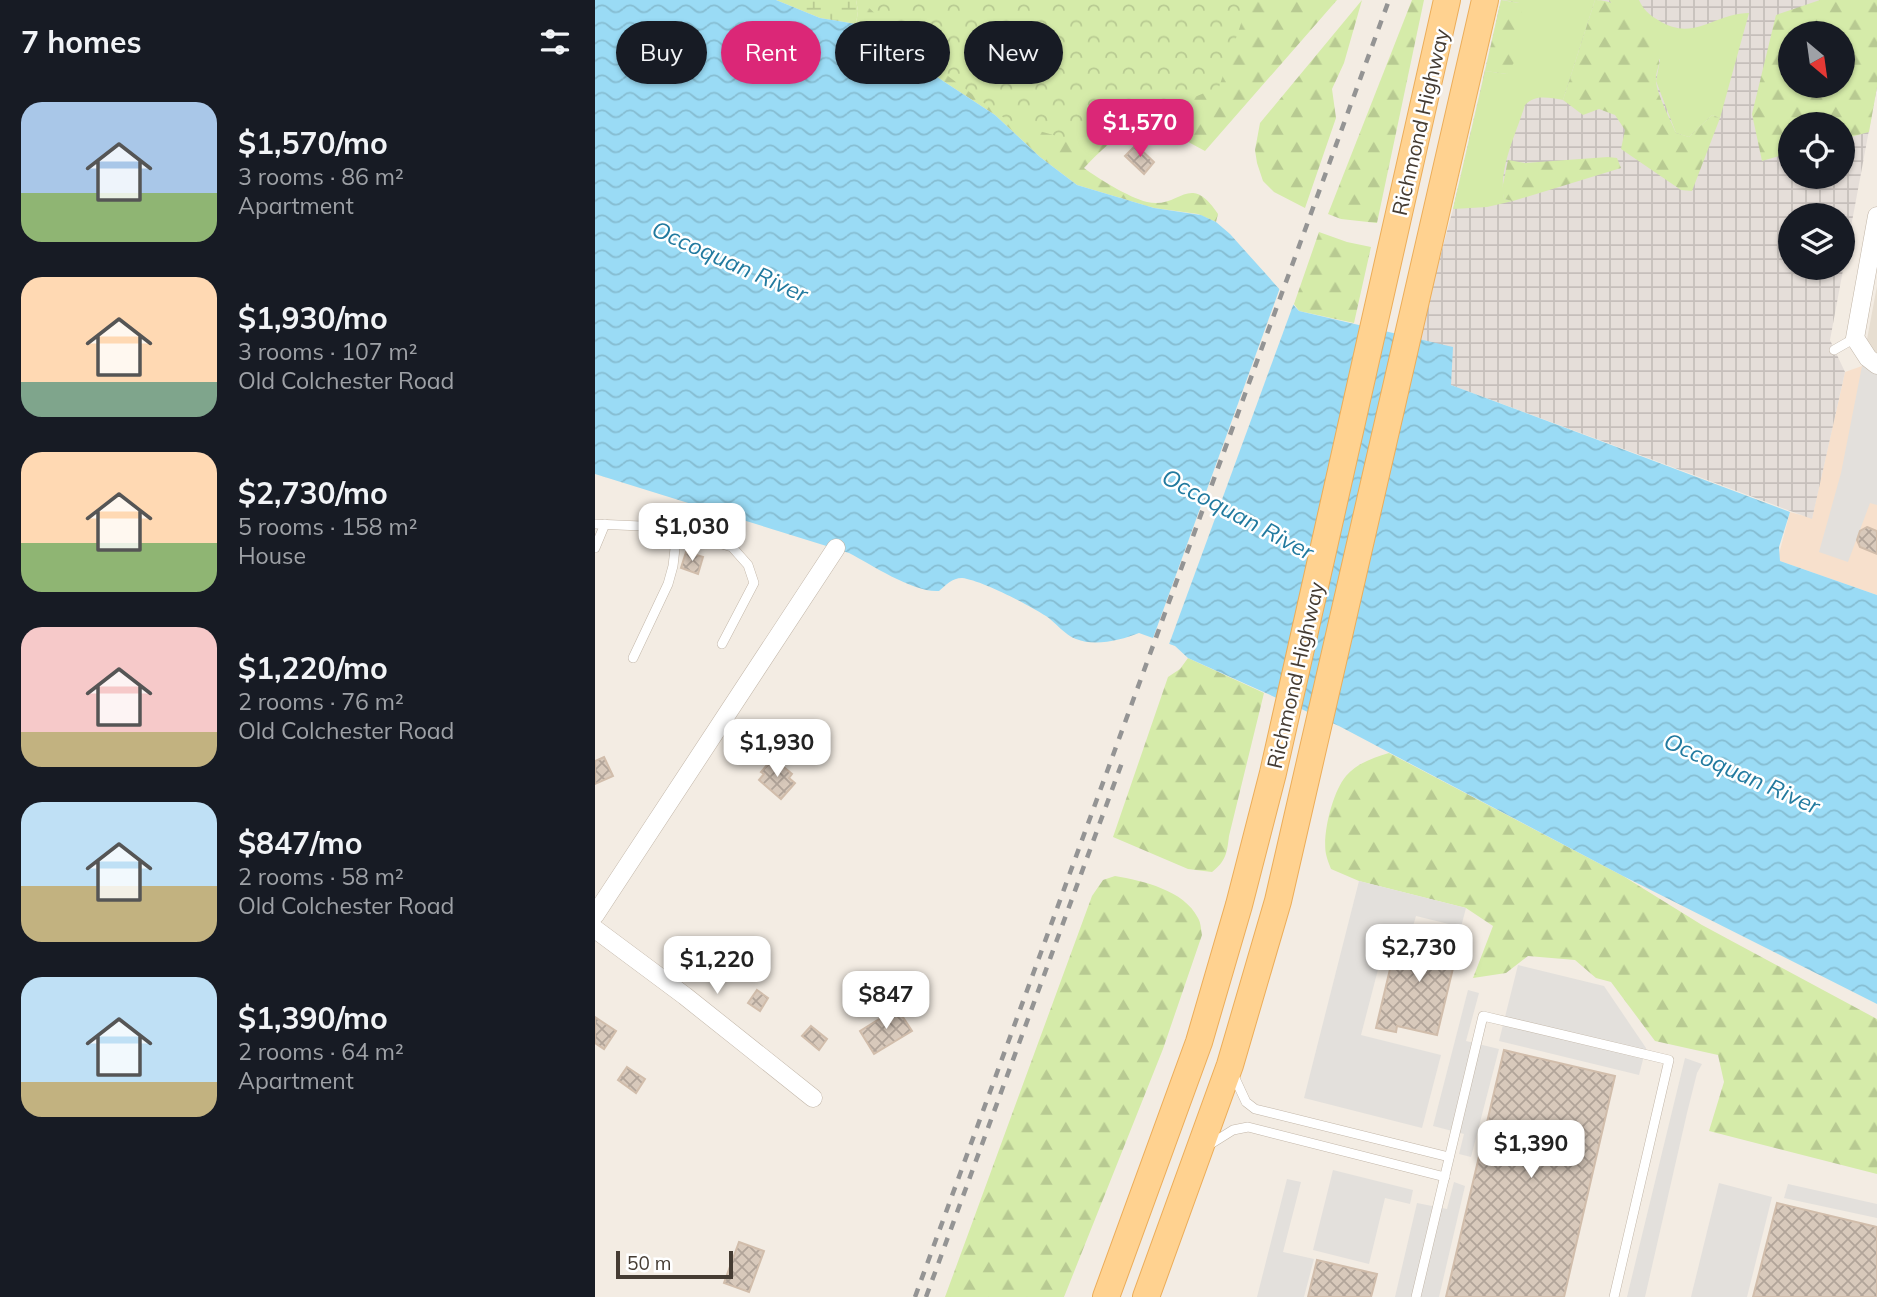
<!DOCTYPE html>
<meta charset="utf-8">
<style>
:root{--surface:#171b24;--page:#20242c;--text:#f1f3f6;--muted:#9ea1a6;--accent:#db2777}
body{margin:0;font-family:Mulish,sans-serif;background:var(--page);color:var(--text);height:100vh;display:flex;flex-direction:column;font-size:26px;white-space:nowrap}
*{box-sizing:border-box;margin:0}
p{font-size:23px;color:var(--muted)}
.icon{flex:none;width:38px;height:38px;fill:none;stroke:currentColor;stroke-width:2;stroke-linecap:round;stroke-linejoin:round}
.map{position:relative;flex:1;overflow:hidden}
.sheet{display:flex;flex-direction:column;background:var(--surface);width:595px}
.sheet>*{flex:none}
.hud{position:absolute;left:21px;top:21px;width:665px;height:63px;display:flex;gap:14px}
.needle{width:46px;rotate:151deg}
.tools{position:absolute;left:1183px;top:21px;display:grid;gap:14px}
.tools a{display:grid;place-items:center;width:77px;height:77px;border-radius:50%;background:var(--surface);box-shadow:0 2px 5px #0004;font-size:35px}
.scale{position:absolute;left:21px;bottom:18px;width:117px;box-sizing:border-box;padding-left:7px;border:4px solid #453c33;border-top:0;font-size:19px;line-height:24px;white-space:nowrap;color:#453c33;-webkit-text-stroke:5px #fff;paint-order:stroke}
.price{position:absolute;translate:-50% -60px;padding:0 16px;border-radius:14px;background:#fff;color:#222;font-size:23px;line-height:46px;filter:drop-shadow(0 2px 4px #0008)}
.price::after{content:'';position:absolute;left:50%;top:42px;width:21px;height:16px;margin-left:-10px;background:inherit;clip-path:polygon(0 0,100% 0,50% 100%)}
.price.on{background:var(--accent);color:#fff}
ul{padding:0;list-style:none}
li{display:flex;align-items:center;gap:21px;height:175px;padding:0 21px}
li span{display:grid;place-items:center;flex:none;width:196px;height:140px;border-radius:21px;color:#555}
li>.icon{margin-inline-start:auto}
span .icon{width:84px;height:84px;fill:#fffc;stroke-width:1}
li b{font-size:30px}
h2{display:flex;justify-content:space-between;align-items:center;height:84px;padding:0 21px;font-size:30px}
.pill{padding:0 24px;border-radius:32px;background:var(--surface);box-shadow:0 2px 5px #0004;font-size:24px;line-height:63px}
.pill.on{background:var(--accent);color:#fff}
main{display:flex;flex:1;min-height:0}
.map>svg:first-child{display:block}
.residential{fill:#e7ded1}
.commercial{fill:#f7e0cc}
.industrial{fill:url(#industrial-grid);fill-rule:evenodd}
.grass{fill:#d5eba9}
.forest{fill:url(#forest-firs);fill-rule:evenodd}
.wetland{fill:url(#wetland-marsh)}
.park{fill:url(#park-crowns)}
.parking{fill:#e3e0dc}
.water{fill:url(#water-waves)}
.pier{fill:#f3ece3}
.building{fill:url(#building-cross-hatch);stroke:#d1bdab;stroke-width:2}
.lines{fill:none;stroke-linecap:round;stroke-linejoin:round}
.lane-casing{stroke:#c2b6a8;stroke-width:10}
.street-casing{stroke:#c2b6a8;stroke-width:19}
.primary-casing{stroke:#ecad59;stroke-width:28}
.lane{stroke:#fff;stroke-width:9}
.street{stroke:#fff;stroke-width:18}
.primary{stroke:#ffd290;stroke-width:26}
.rail{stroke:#949494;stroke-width:4.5;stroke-dasharray:9 9;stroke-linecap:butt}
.labels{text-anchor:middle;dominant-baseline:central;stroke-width:5;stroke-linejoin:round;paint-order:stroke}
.street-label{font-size:21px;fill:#453c33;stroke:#fff}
.water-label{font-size:23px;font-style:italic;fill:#227a9f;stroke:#fff}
</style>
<main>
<section class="sheet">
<h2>7 homes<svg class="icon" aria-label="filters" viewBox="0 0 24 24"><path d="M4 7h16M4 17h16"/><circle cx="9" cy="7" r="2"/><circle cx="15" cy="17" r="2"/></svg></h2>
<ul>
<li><span style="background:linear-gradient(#a9c7e8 65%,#8fb573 0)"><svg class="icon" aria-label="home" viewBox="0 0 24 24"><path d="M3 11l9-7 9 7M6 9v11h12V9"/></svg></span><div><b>$1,570/mo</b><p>3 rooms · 86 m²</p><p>Apartment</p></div></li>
<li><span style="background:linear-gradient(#ffd9b3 75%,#7fa58c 0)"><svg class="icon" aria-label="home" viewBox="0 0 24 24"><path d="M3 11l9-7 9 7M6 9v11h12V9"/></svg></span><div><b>$1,930/mo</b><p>3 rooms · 107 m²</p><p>Old Colchester Road</p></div></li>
<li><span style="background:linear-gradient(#ffd9b3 65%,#8fb573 0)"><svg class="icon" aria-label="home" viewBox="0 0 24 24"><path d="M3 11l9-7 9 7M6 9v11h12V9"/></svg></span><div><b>$2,730/mo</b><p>5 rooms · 158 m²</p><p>House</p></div></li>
<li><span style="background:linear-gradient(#f6c9c9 75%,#c2b280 0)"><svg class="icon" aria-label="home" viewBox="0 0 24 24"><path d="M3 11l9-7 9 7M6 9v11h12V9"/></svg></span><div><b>$1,220/mo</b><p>2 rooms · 76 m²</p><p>Old Colchester Road</p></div></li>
<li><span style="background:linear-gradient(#bfe0f5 60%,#c2b280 0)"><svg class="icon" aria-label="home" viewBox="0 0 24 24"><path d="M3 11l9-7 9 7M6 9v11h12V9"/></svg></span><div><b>$847/mo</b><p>2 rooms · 58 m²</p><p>Old Colchester Road</p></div></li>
<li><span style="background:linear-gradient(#bfe0f5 75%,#c2b280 0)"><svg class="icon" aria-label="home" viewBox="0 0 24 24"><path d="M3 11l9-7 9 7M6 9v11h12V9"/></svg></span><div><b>$1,390/mo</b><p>2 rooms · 64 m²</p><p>Apartment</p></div></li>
</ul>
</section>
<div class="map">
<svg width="1282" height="1297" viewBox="0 0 1282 1297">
<defs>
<pattern id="industrial-grid" width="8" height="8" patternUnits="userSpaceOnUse" patternTransform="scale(1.75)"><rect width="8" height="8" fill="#e5ded9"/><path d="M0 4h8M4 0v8" fill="none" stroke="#c6bfbb"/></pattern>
<pattern id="forest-firs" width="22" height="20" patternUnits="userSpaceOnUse" patternTransform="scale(1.75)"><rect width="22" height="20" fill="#d5eba9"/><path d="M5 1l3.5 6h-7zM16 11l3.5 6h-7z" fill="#b8ca92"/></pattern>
<pattern id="wetland-marsh" width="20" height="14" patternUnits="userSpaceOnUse" patternTransform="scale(1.75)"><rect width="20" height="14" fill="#d5eba9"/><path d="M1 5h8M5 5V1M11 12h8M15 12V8" fill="none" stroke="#b8ca92"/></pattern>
<pattern id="park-crowns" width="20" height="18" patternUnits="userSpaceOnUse" patternTransform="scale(1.75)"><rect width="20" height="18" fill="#d5eba9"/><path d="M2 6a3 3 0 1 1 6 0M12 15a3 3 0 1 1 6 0" fill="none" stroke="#b8ca92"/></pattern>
<pattern id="water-waves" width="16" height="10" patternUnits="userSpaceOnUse" patternTransform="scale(1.75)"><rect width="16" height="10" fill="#9adbf5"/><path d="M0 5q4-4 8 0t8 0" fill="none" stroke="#86bdd2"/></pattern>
<pattern id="building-cross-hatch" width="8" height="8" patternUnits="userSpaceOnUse" patternTransform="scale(1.75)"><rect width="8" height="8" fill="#d8c9bb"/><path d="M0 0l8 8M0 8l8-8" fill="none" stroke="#b1a499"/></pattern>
</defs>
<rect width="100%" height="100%" fill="#f3ece3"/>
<!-- residential -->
<polygon class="residential" points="1282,286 1282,373 1267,366"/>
<!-- commercial -->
<polygon class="commercial" points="1267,366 1282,373 1282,595 1185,561 1184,554 1195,512 1217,518 1250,372"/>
<!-- industrial -->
<path class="industrial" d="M906,0H1282V87L1235,340L1250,372L1217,519L856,385L823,339L858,209ZM1195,33H1248V86H1195ZM1195,124H1248V177H1195ZM1195,215H1248V268H1195Z"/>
<!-- grass -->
<g class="grass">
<path d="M909,0H1000L968,100C954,98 941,94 930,105C921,134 903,169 909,199L918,201L892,207L858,209L890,71L912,74L924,3Z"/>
<path d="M1014,0H1044C1048,9 1054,15 1063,20C1099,43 1119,13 1154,13L1125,118L1117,115L1094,137L1081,133L1061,81L1065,60Z"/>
</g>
<!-- forest -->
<g class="forest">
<path d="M261,0H742L610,151L558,123C530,126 507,149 489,168C504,179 533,197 552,202C585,210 594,170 623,214L621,222L603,214L559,208L482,185L445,157L400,115L261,24L263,11Z"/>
<polygon points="767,0 749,63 737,89 741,118 710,208 679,192 668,181 662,163 660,150 665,123"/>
<polygon points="817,0 829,0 782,223 746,219 733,214"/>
<path d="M906,0L924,3C934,31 928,50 912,74L890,71Z"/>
<path d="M1000,0C1029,0 1061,29 1064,59C1065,66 1060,73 1061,81C1062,94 1075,119 1081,133L1094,137L1117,115L1125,118L1097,191L1086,190L1026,149L1030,130L1020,115L1004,109L988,115L968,100Z"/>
<path d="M1225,0H1282V87L1274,132L1248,139V124H1195V153L1167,161L1157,114L1181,15ZM1195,33H1248V86H1195Z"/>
<polygon points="1013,157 1022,158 1026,168 918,201 909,199 907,189 913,160 930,163"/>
<polygon points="724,232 752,242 776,247 759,323 704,311 699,304"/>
<path d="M593,658L669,693L634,836C632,853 631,861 617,872L593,869L518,837L573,677L585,669Z"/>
<path d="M794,753L1028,876L1107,925L1282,1019V1174L1114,1131L1129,1082L1123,1055L1060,1041L1016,982L1001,978L980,960L933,956L911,973L878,978L898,926L871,908L764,881L736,869C734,864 732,859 731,854C727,834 738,791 751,776C762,763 778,758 794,753Z"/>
<path d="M520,876C548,881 589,890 603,918C606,923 606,930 607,935L568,1049L469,1297H350L497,896L508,880Z"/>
</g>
<!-- wetland -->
<polygon class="wetland" points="181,0 261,0 263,11 261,24 225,18"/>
<!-- park -->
<polygon class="park" points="270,0 642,0 649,15 624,87 487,143 416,123 322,53 271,5"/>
<!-- parking -->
<g class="parking">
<polygon points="1267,366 1282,373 1282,505 1275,503 1253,562 1224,552 1246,473"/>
<polygon points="764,881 871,908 866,927 821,916 815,936 793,931 766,1035 846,1055 827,1128 709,1098"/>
<polygon points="923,965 1009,986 1051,1048 1044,1075 904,1041"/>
<polygon points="873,990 884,993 871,1041 904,1049 876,1157 864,1154 869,1134 838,1126"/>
<polygon points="1090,1058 1107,1064 1102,1073 1092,1113 1050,1297 1032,1297"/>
<polygon points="738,1170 818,1190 815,1204 790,1198 774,1264 718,1250"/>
<polygon points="692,1179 706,1182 688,1252 719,1259 709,1297 662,1297"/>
<polygon points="859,1182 870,1186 844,1297 800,1297 822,1203 852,1209"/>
<polygon points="1124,1183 1177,1197 1152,1297 1096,1297"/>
<polygon points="1193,1184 1282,1204 1282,1218 1189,1198"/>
</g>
<!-- water -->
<path class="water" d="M0,0H181L225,18L261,24L400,115L445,157L482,185L559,208L606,215L621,222L635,234L704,311L858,347L856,385L1195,512L1184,547L1185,561L1282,595V1004L1028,876L744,726L593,658L580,646L544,633C526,640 500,647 481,639C470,635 461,623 451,616C434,605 386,580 367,578C357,578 351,585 344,591C319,593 277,565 254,553L0,474Z"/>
<!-- pier -->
<polygon class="pier" points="686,285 700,300 573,647 557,641"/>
<!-- building -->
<g class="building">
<polygon points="541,145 559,162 549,174 530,156"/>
<polygon points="1272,527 1282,531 1282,554 1265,547 1262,540 1265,531"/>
<polygon points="91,552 108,557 103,574 86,568"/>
<polygon points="9,757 18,776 0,784 0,761"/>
<polygon points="178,758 197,774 194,778 200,783 186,799 164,780 169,774 166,772"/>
<polygon points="825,930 865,939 842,1035 802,1026 801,1032 781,1028 801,944 821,948"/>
<polygon points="162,990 173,998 165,1011 153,1003"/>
<polygon points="302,1008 317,1031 279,1054 265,1031"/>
<polygon points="0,1017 21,1031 9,1049 0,1043"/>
<polygon points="216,1026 232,1039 224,1050 207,1036"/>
<polygon points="909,1050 1020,1076 969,1297 851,1297"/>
<polygon points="32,1067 50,1079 41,1093 23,1080"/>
<polygon points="1182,1203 1282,1227 1282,1297 1158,1297"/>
<polygon points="144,1242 169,1251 154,1292 129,1283"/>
<polygon points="722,1260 782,1274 776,1297 713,1297"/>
</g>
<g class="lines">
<defs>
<g id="lane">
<polyline points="1239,350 1260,338"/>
<polyline points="0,524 69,527 137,547 153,565 159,583 127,644"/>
<polyline points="0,548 10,524"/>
<polyline points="38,658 73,584 78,566 82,531"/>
<polyline points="638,1074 651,1102 660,1109 854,1157"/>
<polyline points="614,1145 638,1130 653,1127 850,1177"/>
<polyline points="821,1297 888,1016 1074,1060 1019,1297"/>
</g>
<g id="street">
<polyline points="1282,216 1260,338 1273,358 1282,365"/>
<polyline points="0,915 241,548"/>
<polyline points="0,929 90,996 218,1098"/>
</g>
<g id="primary">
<polyline points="511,1297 604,1042 644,905 678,773 852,0"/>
<polyline points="551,1297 635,1065 683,901 890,0"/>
</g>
</defs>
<!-- lane casing -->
<use href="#lane" class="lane-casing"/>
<!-- street casing -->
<use href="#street" class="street-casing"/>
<!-- primary casing -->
<use href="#primary" class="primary-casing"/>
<!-- lane -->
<use href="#lane" class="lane"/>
<!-- street -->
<use href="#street" class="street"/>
<!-- primary -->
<use href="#primary" class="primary"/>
<!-- rail -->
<g class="rail">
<polyline points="320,1297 794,0"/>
<polyline points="331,1297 529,757"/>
</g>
</g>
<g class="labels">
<!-- street labels -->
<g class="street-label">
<text transform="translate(825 122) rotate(-77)">Richmond Highway</text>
<text transform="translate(700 675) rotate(-77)">Richmond Highway</text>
</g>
<!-- water labels -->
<g class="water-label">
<text transform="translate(135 261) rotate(24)">Occoquan River</text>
<text transform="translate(643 514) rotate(28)">Occoquan River</text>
<text transform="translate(1147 773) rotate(24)">Occoquan River</text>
</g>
</g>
</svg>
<div class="tools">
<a><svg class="needle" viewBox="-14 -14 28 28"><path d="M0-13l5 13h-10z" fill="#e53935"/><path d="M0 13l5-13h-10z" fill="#9ea1a6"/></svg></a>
<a><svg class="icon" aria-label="locate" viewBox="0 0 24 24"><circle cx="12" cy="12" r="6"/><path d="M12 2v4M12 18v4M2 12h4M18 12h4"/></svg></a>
<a><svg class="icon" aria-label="layers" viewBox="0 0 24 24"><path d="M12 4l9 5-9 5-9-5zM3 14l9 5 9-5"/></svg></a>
</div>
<div class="scale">50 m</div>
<b class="price on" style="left:545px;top:159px">$1,570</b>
<b class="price" style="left:97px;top:563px">$1,030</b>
<b class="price" style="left:182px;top:779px">$1,930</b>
<b class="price" style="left:824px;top:984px">$2,730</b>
<b class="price" style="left:122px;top:996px">$1,220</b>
<b class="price" style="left:291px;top:1031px">$847</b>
<b class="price" style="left:936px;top:1180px">$1,390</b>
<div class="hud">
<a class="pill">Buy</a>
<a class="pill on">Rent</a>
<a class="pill">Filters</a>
<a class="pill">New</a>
</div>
</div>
</main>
